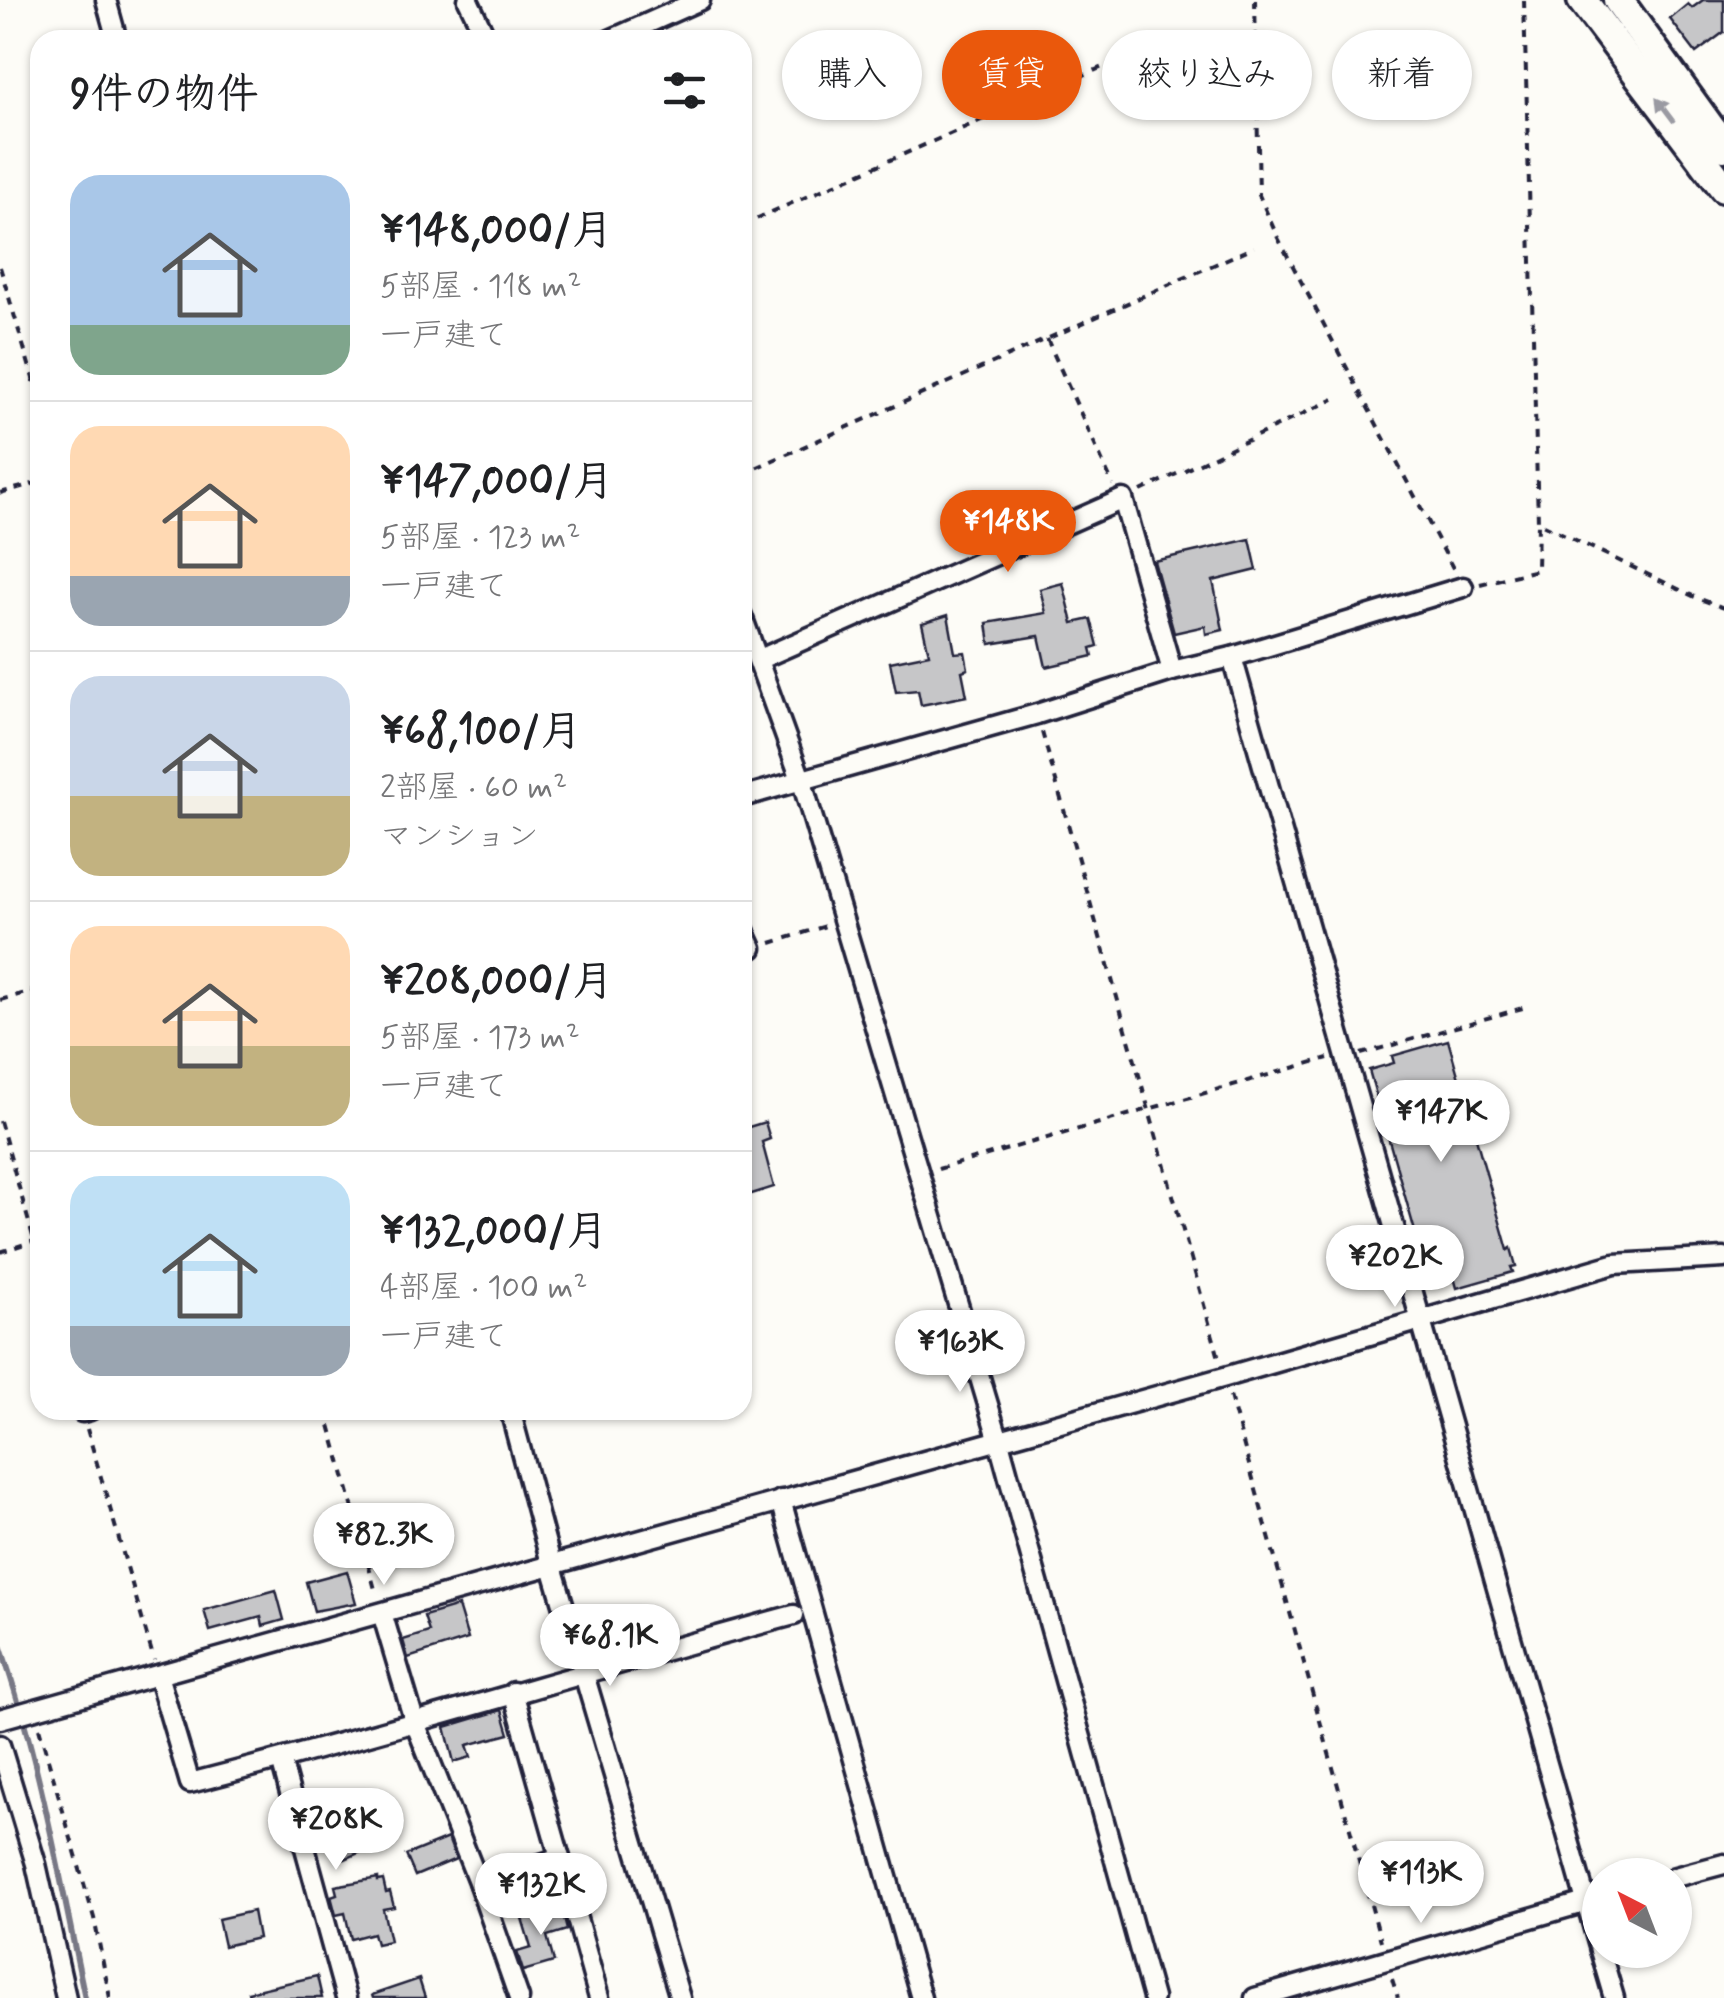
<!DOCTYPE html>
<html lang="ja">
<meta charset="utf-8">
<style>
:root{--surface:#fff;--page:#f6f6f6;--text:#202124;--muted:#757577;--line:#e0e0e0;--accent:#ea580c}
body{margin:0;font-family:Mynerve,"Klee One",sans-serif;background:var(--page);color:var(--text);height:100vh;display:flex;flex-direction:column;font-size:38px;white-space:nowrap}
*{box-sizing:border-box;margin:0}
p{font-size:32px;color:var(--muted)}
.icon{flex:none;width:55px;height:55px;fill:none;stroke:currentColor;stroke-width:2;stroke-linecap:round;stroke-linejoin:round}
.map{position:relative;flex:1;overflow:hidden}
.details{position:absolute;left:30px;top:30px;width:722px;height:1390px;display:flex;flex-direction:column;background:var(--surface);border-radius:30px;box-shadow:0 2px 8px #0004}
.details>*{flex:none}
.top-card{position:absolute;left:782px;top:30px;width:790px;height:90px;display:flex;gap:20px}
.needle{width:65px;rotate:318deg}
.tools{position:absolute;left:1582px;top:1858px;display:grid;gap:20px}
.tools a{display:grid;place-items:center;width:110px;height:110px;border-radius:50%;background:var(--surface);box-shadow:0 2px 8px #0004;font-size:50px}
.price{position:absolute;translate:-50% -85px;padding:0 22px;border-radius:35px;background:#fff;color:#222;font-size:32px;line-height:65px;filter:drop-shadow(0 2px 5px #0008)}
.price::after{content:'';position:absolute;left:50%;top:60px;width:30px;height:22px;margin-left:-15px;background:inherit;clip-path:polygon(0 0,100% 0,50% 100%)}
.price.selected{background:var(--accent);color:#fff}
ul{padding:0;list-style:none}
li{display:flex;align-items:center;gap:30px;height:250px;padding:0 40px}
li+li{border-top:2px solid var(--line)}
li span{display:grid;place-items:center;flex:none;width:280px;height:200px;border-radius:30px;color:#555}
li>.icon{margin-inline-start:auto}
span .icon{width:120px;height:120px;fill:#fffc;stroke-width:1}
li b{font-size:42px}
h2{display:flex;justify-content:space-between;align-items:center;height:120px;padding:0 40px;font-size:42px}
.pill{padding:0 35px;border-radius:45px;background:var(--surface);box-shadow:0 2px 8px #0004;font-size:35px;line-height:90px}
.pill.selected{background:var(--accent);color:#fff}
.map>svg:first-child{display:block}
.lines{fill:none;stroke-linecap:round;stroke-linejoin:round}
.stream{stroke:#787885;stroke-width:6}
.building{fill:#c6c6c8;stroke:#22223b;stroke-width:2.5}
.minor-casing{stroke:#22223b;stroke-width:25}
.highway-casing{stroke:#22223b;stroke-width:35}
.path{stroke:#22223b;stroke-width:4;stroke-dasharray:8 8;stroke-linecap:butt}
.minor{stroke:#fdfcf7;stroke-width:18}
.highway{stroke:#fdfcf7;stroke-width:28}
.oneway{fill:#9a9aa2}
</style>
<div class="map">
<svg width="1724" height="1998" viewBox="0 0 1724 1998">
<rect width="100%" height="100%" fill="#fdfcf7"/>
<filter id="ink" filterUnits="userSpaceOnUse"><feTurbulence type="fractalNoise" baseFrequency=".01" numOctaves="2"/><feDisplacementMap in="SourceGraphic" scale="20" xChannelSelector="R" yChannelSelector="G"/><feConvolveMatrix kernelMatrix="1 2 1 2 8 2 1 2 1" color-interpolation-filters="sRGB"/></filter>
<g filter="url(#ink)">
<g class="lines">
<!-- stream -->
<path class="stream" d="M0,1645C40,1760 60,1879 85,1998"/>
</g>
<!-- building -->
<g class="building">
<polygon points="1703,0 1724,0 1724,32 1696,53 1670,19 1688,4 1692,8"/>
<polygon points="1250,539 1257,570 1213,581 1223,630 1206,634 1205,626 1174,633 1154,561"/>
<polygon points="1063,583 1073,623 1091,619 1098,646 1091,648 1093,656 1046,667 1039,636 990,644 987,623 1046,613 1040,589"/>
<polygon points="948,615 955,653 965,652 968,669 962,671 967,696 921,705 918,690 896,692 890,662 929,654 922,623"/>
<polygon points="1448,1040 1508,1250 1511,1248 1516,1266 1511,1267 1513,1272 1457,1288 1450,1263 1426,1270 1369,1070 1394,1063 1392,1056"/>
<polygon points="765,1122 770,1139 762,1142 774,1187 742,1197 742,1129"/>
<polygon points="347,1571 356,1603 314,1611 306,1582"/>
<polygon points="276,1590 284,1620 263,1626 261,1617 210,1631 204,1610"/>
<polygon points="458,1606 468,1639 408,1658 403,1640 429,1632 424,1616"/>
<polygon points="502,1710 509,1734 467,1745 471,1757 454,1762 445,1727"/>
<polygon points="360,1792 374,1846 345,1859 323,1808"/>
<polygon points="448,1838 456,1859 415,1876 406,1855"/>
<polygon points="378,1878 378,1881 383,1880 386,1893 390,1892 394,1907 383,1909 390,1941 376,1944 373,1933 351,1939 345,1913 336,1915 331,1896 337,1894 335,1886"/>
<polygon points="561,1907 567,1930 547,1936 554,1962 523,1971 517,1952 531,1948 522,1918"/>
<polygon points="253,1911 258,1938 224,1946 218,1919"/>
<polygon points="317,1976 322,1998 249,1998 248,1992"/>
<polygon points="419,1979 425,1998 373,1998 372,1995"/>
</g>
<g class="lines">
<defs>
<g id="minor">
<polyline points="106,0 117,40"/>
<polyline points="468,0 487,40"/>
<polyline points="610,40 700,0"/>
<polyline points="742,616 802,782 998,1438 1153,1998"/>
<polyline points="1232,657 1600,1950"/>
<polyline points="760,659 1123,499 1172,671"/>
<polyline points="742,797 1037,714 1172,671 1232,657 1463,587"/>
<polyline points="742,926 752,948"/>
<polyline points="510,1410 551,1563 680,1998"/>
<polyline points="82,1412 90,1410"/>
<polyline points="781,1500 921,1998"/>
<polyline points="382,1613 414,1720 479,1884 519,1998"/>
<path d="M158,1675L190,1783C392,1732 592,1669 794,1615"/>
<polyline points="513,1692 560,1858"/>
<polyline points="0,1719 1225,1377 1614,1264 1724,1258"/>
<polyline points="0,1745 36,1864 66,1998"/>
<polyline points="281,1760 346,1998"/>
<polyline points="1675,1877 1724,1864"/>
<polyline points="479,1884 560,1858 599,1998"/>
<polyline points="1600,1950 1614,1998"/>
<polyline points="1255,1998 1600,1898"/>
</g>
<g id="highway">
<polyline points="1582,0 1724,188"/>
<polyline points="1618,0 1724,147"/>
</g>
</defs>
<!-- minor casing -->
<use href="#minor" class="minor-casing"/>
<!-- highway casing -->
<use href="#highway" class="highway-casing"/>
<!-- path -->
<g class="path">
<polyline points="1255,0 1259,195 1277,236 1455,572"/>
<polyline points="1524,0 1538,522 1695,597 1724,608"/>
<polyline points="742,225 1164,40"/>
<polyline points="0,267 40,402"/>
<polyline points="1047,339 1113,485"/>
<polyline points="742,474 1254,247"/>
<polyline points="1141,491 1334,399"/>
<polyline points="0,493 40,482"/>
<polyline points="1480,584 1537,570 1538,522"/>
<polyline points="1042,732 1219,1358"/>
<polyline points="771,943 829,925"/>
<polyline points="0,1000 40,989"/>
<polyline points="1361,1054 1526,1007"/>
<polyline points="0,1121 40,1261"/>
<polyline points="938,1169 1328,1058"/>
<polyline points="0,1252 34,1241"/>
<polyline points="1230,1396 1381,1941"/>
<polyline points="326,1410 376,1593"/>
<polyline points="87,1429 154,1660"/>
<polyline points="39,1728 94,1918 110,1998"/>
<polyline points="1392,1979 1398,1998"/>
</g>
<!-- minor -->
<use href="#minor" class="minor"/>
<!-- highway -->
<use href="#highway" class="highway"/>
</g>
<!-- one-way arrows -->
<defs><path id="oneway-solid" d="M-6-.8H1V-3.2L6.5 0L1 3.2V.8H-6Z" transform="scale(2.5)"/></defs>
<use class="oneway" href="#oneway-solid" transform="translate(1665 110) rotate(-127)"/>
</g>
</svg>
<div class="tools">
<a><svg class="needle" viewBox="-14 -14 28 28"><path d="M0-13l5 13h-10z" fill="#e53935"/><path d="M0 13l5-13h-10z" fill="#757577"/></svg></a>
</div>
<b class="price selected" style="left:1008px;top:575px">¥148K</b>
<b class="price" style="left:1441px;top:1165px">¥147K</b>
<b class="price" style="left:1395px;top:1310px">¥202K</b>
<b class="price" style="left:960px;top:1395px">¥163K</b>
<b class="price" style="left:384px;top:1588px">¥82.3K</b>
<b class="price" style="left:610px;top:1689px">¥68.1K</b>
<b class="price" style="left:336px;top:1873px">¥208K</b>
<b class="price" style="left:1421px;top:1926px">¥113K</b>
<b class="price" style="left:541px;top:1938px">¥132K</b>
<div class="top-card">
<a class="pill">購入</a>
<a class="pill selected">賃貸</a>
<a class="pill">絞り込み</a>
<a class="pill">新着</a>
</div>
<section class="details">
<h2>9件の物件<svg class="icon" aria-label="filters" viewBox="0 0 24 24"><path d="M4 7h16M4 17h16"/><circle cx="9" cy="7" r="2"/><circle cx="15" cy="17" r="2"/></svg></h2>
<ul>
<li><span style="background:linear-gradient(#a9c7e8 75%,#7fa58c 0)"><svg class="icon" aria-label="home" viewBox="0 0 24 24"><path d="M3 11l9-7 9 7M6 9v11h12V9"/></svg></span><div><b>¥148,000/月</b><p>5部屋 · 118 m²</p><p>一戸建て</p></div></li>
<li><span style="background:linear-gradient(#ffd9b3 75%,#9aa5b1 0)"><svg class="icon" aria-label="home" viewBox="0 0 24 24"><path d="M3 11l9-7 9 7M6 9v11h12V9"/></svg></span><div><b>¥147,000/月</b><p>5部屋 · 123 m²</p><p>一戸建て</p></div></li>
<li><span style="background:linear-gradient(#c9d6e8 60%,#c2b280 0)"><svg class="icon" aria-label="home" viewBox="0 0 24 24"><path d="M3 11l9-7 9 7M6 9v11h12V9"/></svg></span><div><b>¥68,100/月</b><p>2部屋 · 60 m²</p><p>マンション</p></div></li>
<li><span style="background:linear-gradient(#ffd9b3 60%,#c2b280 0)"><svg class="icon" aria-label="home" viewBox="0 0 24 24"><path d="M3 11l9-7 9 7M6 9v11h12V9"/></svg></span><div><b>¥208,000/月</b><p>5部屋 · 173 m²</p><p>一戸建て</p></div></li>
<li><span style="background:linear-gradient(#bfe0f5 75%,#9aa5b1 0)"><svg class="icon" aria-label="home" viewBox="0 0 24 24"><path d="M3 11l9-7 9 7M6 9v11h12V9"/></svg></span><div><b>¥132,000/月</b><p>4部屋 · 100 m²</p><p>一戸建て</p></div></li>
</ul>
</section>
</div>
